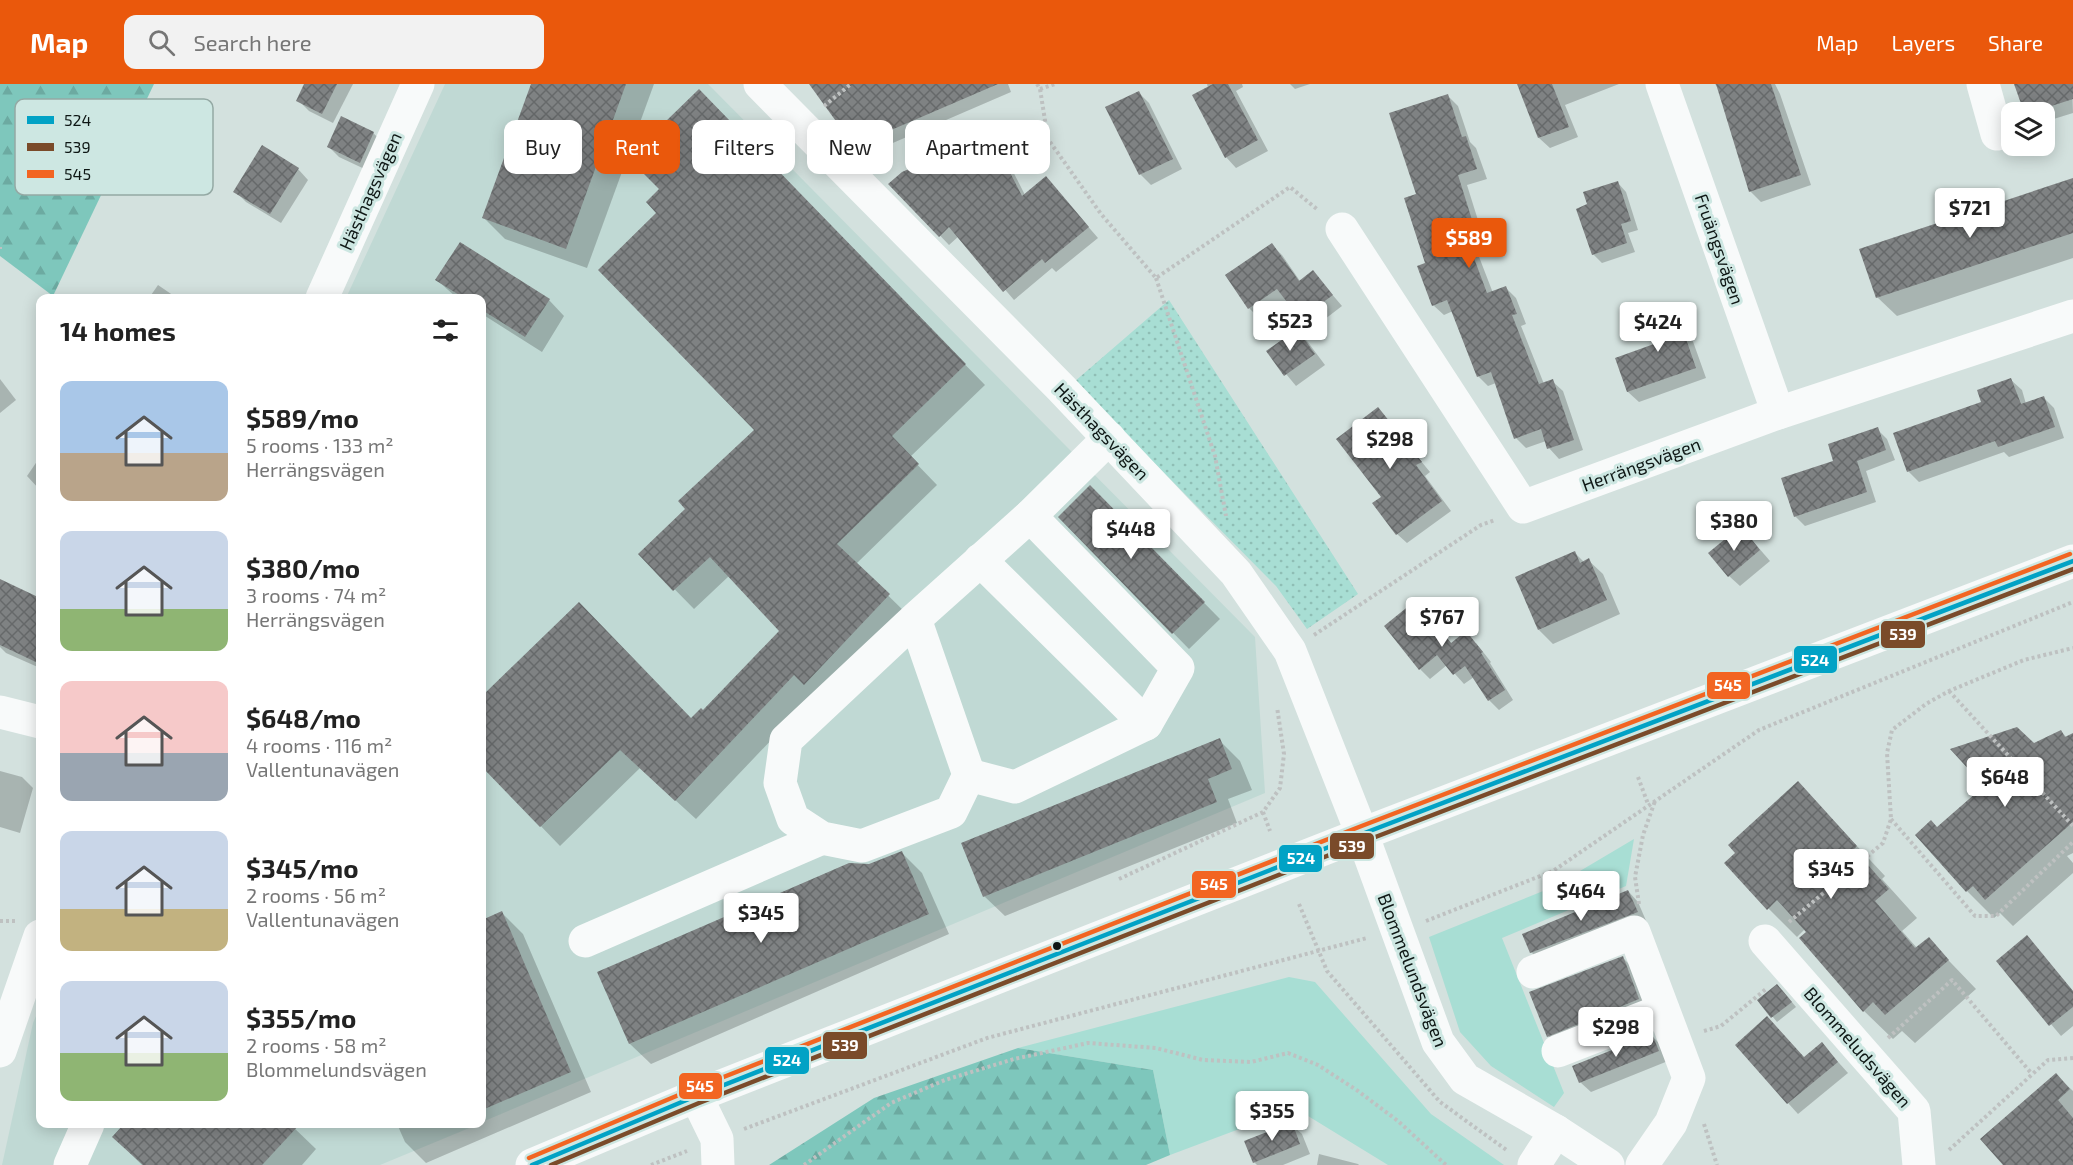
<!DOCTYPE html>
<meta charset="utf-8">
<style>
:root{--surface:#fff;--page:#f2f2f2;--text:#222;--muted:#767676;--accent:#ea580c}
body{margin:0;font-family:"Exo 2",sans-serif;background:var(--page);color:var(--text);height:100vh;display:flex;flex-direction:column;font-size:22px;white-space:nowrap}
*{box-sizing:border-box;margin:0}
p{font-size:20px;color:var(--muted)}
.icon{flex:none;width:33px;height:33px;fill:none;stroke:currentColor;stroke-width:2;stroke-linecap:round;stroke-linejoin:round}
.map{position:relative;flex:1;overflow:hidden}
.panel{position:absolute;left:36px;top:210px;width:450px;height:834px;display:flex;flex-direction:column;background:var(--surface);border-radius:12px;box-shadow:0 3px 15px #0003}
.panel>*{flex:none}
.hud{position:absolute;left:504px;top:36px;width:570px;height:54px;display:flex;gap:12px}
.controls{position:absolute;left:2001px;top:18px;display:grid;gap:12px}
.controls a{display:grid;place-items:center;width:54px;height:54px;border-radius:12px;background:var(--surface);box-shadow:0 3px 15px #0003;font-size:30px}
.price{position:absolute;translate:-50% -51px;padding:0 14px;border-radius:6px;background:#fff;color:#222;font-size:20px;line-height:39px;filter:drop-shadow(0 2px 3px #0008)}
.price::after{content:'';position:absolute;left:50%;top:36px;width:18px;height:14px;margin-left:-9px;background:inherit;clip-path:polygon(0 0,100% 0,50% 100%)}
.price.on{background:var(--accent);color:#fff}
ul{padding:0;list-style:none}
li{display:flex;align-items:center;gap:18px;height:150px;padding:0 24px}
li span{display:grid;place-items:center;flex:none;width:168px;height:120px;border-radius:12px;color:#555}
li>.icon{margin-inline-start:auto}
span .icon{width:72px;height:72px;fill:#fffc;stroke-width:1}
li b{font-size:26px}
h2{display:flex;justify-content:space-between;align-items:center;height:72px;padding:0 24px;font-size:26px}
.pill{padding:0 21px;border-radius:12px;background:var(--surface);box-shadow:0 3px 15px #0003;font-size:21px;line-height:54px}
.pill.on{background:var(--accent);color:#fff}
header{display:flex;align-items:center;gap:36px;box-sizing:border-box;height:84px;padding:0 30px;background:var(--accent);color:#fff}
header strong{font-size:28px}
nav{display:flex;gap:33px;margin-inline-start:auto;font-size:21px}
.search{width:420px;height:54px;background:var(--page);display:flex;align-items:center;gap:15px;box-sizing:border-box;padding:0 21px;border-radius:12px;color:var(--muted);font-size:22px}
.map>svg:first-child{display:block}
.built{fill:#c0d9d4}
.grass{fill:#a8ded4}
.forest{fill:url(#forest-firs)}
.park{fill:url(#park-dots)}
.shadow{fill:#0003}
.building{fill:url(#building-cross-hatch)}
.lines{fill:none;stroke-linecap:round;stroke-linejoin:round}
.path{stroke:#bec1c1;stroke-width:4;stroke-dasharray:3 3;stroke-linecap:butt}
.minor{stroke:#f8fafa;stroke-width:33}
.major{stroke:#f8fafa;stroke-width:33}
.bus-1-casing{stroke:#cde7e2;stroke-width:9}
.bus-2-casing{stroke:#cde7e2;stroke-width:9}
.bus-3-casing{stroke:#cde7e2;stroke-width:9}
.bus-1{stroke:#01a2c5;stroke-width:4.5}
.bus-2{stroke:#7a4b2a;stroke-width:4.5}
.bus-3{stroke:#f26522;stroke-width:4.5}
.bus-dot{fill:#0e1715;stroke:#cde7e2;stroke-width:2}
.labels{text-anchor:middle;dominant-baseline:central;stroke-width:6;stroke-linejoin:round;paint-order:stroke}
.street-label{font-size:18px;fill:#0e1715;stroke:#cde7e2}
.key{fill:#cde7e2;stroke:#94a9a4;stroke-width:1.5}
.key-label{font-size:16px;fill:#0e1715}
.line-badge{stroke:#cde7e2;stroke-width:2}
.badge-label{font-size:16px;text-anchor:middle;font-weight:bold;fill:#fff}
</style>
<header>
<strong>Map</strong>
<div class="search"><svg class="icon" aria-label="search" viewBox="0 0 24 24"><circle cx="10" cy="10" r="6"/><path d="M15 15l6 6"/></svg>Search here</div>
<nav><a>Map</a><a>Layers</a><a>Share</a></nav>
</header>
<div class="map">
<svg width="2073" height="1081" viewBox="0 0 2073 1081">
<defs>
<pattern id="forest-firs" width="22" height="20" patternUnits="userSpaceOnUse" patternTransform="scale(1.5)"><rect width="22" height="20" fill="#7ec7bc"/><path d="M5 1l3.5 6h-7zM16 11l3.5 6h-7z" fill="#6caaa1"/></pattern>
<pattern id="park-dots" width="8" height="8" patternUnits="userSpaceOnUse" patternTransform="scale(1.5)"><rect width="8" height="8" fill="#a8ded4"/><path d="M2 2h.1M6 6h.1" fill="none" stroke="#8fbeb5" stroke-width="1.8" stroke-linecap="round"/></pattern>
<pattern id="building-cross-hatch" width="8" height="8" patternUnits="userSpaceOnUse" patternTransform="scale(1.5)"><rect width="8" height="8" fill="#7f8283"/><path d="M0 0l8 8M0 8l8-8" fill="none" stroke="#66696a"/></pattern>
</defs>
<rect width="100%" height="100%" fill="#d3e1de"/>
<!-- built -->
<g class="built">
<polygon points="445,0 708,0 1255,553 1265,709 482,1038 482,214 346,214"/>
<polygon points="40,923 40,1040 479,1040 380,1081 2,1081 33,939"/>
</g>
<!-- grass -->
<g class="grass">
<polygon points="1634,755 1626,802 1502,854 1564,1009 1554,1023 1491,982 1460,948 1429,853 1553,803"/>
<polygon points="1289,893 1315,898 1431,1030 1504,1081 1388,1081 1295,1024 1170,1071 1153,986 1018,964"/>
</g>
<!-- forest -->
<g class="forest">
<polygon points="0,0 154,0 53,212 0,172"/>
<polygon points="1018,964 1153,986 1170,1071 1146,1081 769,1081 874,1014"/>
</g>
<!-- park -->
<polygon class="park" points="1169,216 1358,510 1307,545 1276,502 1074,298"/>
<!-- shadow -->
<g class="shadow">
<polygon points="306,0 353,0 333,39 309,27 298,16"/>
<polygon points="533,0 654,0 587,184 505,155 484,134"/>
<polygon points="885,0 1008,0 1011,8 865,71 855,61"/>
<polygon points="1207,0 1242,0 1243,3 1236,7 1268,67 1236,84 1226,73"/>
<polygon points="1290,0 1310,0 1295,5"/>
<polygon points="1518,0 1619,0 1565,21 1578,53 1550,64 1539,54"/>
<polygon points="1715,0 1775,0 1780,10 1811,101 1761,118 1750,107 1719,6"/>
<polygon points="2015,0 2072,0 2073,29 2044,38 2044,28 2025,28"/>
<polygon points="1138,8 1149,19 1182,85 1151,101 1140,90 1107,24"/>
<polygon points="1448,12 1458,22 1470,58 1476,64 1487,95 1467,101 1482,149 1471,152 1493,209 1506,204 1516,214 1526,240 1521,242 1544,300 1552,297 1563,307 1583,366 1559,375 1549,364 1546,357 1526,364 1516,354 1496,299 1488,302 1478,292 1453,227 1444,231 1433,221 1418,111"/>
<polygon points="718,27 985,301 910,373 937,401 856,480 908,531 815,610 696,735 640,684 560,762 482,681 482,614 579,520 692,636 703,628 781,547 729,492 694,525 640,470 687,425 756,346 658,129 661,105"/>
<polygon points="373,49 384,59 371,88 339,73 329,63"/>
<polygon points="990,51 999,60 1025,111 1046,94 1098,154 1056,188 1052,184 1014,216 959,152 949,161 891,100"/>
<polygon points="298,85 308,96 281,139 246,118 235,107"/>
<polygon points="2073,96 2073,174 1897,232 1877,213"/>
<polygon points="1618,99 1626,108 1638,146 1628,149 1635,168 1602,179 1593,170 1589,121"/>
<polygon points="1271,160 1282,171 1300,197 1313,188 1342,222 1312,245 1287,216 1260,235 1249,224 1227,192"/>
<polygon points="437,196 549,216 564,232 542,268 482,230 482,214 457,214"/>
<polygon points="158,201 177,214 149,214"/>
<polygon points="1674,225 1685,235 1706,294 1639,318 1628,308 1616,275 1656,261"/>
<polygon points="1297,247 1307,257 1325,281 1296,302 1268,268"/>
<polygon points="0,295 16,316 0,329"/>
<polygon points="2011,296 2022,306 2026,320 2043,313 2054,324 2064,354 2009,373 2004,368 1919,398 1908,387 1983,319"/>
<polygon points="1378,325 1430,388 1425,392 1451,427 1407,459 1397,450 1383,413"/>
<polygon points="1877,345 1887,355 1895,376 1866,387 1876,418 1805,442 1795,432 1835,378"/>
<polygon points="40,373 40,406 27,392"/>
<polygon points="1090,403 1220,535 1189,565 1060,433"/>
<polygon points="1751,455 1770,477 1740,502 1729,492"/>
<polygon points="1575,469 1584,478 1588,476 1603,490 1620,530 1553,560 1539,546"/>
<polygon points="20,506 40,515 40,584 6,569 0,563 0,549"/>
<polygon points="1416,518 1452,560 1476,559 1491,578 1490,579 1513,616 1499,626 1489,616 1474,593 1464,600 1447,581 1430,595 1420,585 1386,542"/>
<polygon points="2061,647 2067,654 2073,651 2073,769 2067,772 2073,779 2073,789 2013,842 2000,829 1994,834 1967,807 1938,745 2033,661"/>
<polygon points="1219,656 1240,677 1252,706 1228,715 1237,739 1005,832 984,812"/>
<polygon points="0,687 22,693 33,704 20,749 0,743"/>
<polygon points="1798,699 1885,792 1882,795 1917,834 1902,847 1917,864 1928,855 1976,905 1915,959 1902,947 1893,955 1864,927 1805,845 1797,853 1768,824"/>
<polygon points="902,769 922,789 949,850 651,980 630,960 599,889"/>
<polygon points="1628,807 1638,818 1647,839 1542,879 1531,868"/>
<polygon points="502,829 523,850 591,1008 426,1079 405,1058 397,1040 482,1040 482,838"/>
<polygon points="2027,853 2073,907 2073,942 2061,952 1998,877"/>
<polygon points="1623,874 1639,890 1654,931 1564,968 1548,952"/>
<polygon points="1782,906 1796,923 1777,938 1759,916"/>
<polygon points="1652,952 1663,963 1668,977 1591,1008 1580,998"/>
<polygon points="1822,960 1848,989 1798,1030 1788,1019"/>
<polygon points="2056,991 2073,1007 2073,1081 2005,1081"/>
<polygon points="126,1040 290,1040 316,1065 302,1081 142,1081 114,1053"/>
<polygon points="1291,1040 1302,1050 1310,1070 1283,1081 1257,1081 1254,1078"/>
<polygon points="1319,1070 1358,1080 1359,1081 1317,1081"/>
</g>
<!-- building -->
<g class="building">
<polygon points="304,0 337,0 322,30 296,17"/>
<polygon points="531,0 626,0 566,165 482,134"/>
<polygon points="809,0 998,0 854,62"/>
<polygon points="1213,0 1228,0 1258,56 1225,74 1192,11"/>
<polygon points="1517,0 1552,0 1569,43 1538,54"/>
<polygon points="1716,0 1771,0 1801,91 1749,108"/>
<polygon points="2014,0 2073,0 2073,15 2033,28 2024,28"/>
<polygon points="699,5 966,280 892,352 919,380 837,460 890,510 804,601 794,591 675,717 620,666 540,743 482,683 482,612 579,518 691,634 701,624 703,626 779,547 710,473 673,507 638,470 685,425 678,417 754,346 598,186 656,129 646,118 659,105 628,74"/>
<polygon points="1139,7 1173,75 1139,91 1105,23"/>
<polygon points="1448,10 1462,53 1466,52 1477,85 1458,91 1473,139 1462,142 1487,209 1506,202 1517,230 1512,231 1539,300 1553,295 1574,356 1547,365 1541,345 1514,355 1491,288 1477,293 1447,216 1432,222 1417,182 1425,179 1404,114 1416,110 1389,29"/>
<polygon points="341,32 374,48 360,79 327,63"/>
<polygon points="990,49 1022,112 1046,92 1089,143 1045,179 1042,175 1003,208 949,143 939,153 888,100 902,88"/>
<polygon points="262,61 299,84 270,130 233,108"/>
<polygon points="2073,94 2073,149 1876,214 1859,165"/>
<polygon points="1618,97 1631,137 1621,140 1627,159 1592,171 1576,125 1587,120 1583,108"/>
<polygon points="460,158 550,215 525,253 482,226 482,214 464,214 435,196"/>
<polygon points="1272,159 1299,197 1313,186 1333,211 1300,235 1277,205 1248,225 1225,191"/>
<polygon points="1675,223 1696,284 1627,308 1615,274 1654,260 1644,234"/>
<polygon points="1297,245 1315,270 1284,292 1266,267"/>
<polygon points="2011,294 2021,320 2044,312 2055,343 1998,363 1995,357 1907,388 1893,349 1981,318 1977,306"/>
<polygon points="1378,323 1422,378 1416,381 1442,417 1396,451 1372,419 1381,413 1336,355"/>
<polygon points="1878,343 1886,366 1857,377 1867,408 1794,433 1781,394 1833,377 1828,360"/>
<polygon points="1090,401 1205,518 1172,550 1058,433"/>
<polygon points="1741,442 1760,466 1728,493 1708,469"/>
<polygon points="1575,467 1580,479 1589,474 1607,516 1538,546 1515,493"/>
<polygon points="0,495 40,514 40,580 0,561"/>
<polygon points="1416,516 1451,559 1466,547 1483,568 1481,569 1505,606 1488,617 1465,582 1453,591 1437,571 1419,586 1384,542"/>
<polygon points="2017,643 2034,659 2061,646 2065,653 2073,649 2073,738 1985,816 1973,802 1966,808 1915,751 1931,736 1937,743 1984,702 1950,665"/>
<polygon points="1220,654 1232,685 1208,695 1217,718 983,813 961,759"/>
<polygon points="1798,697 1857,762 1854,765 1889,805 1875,817 1915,864 1929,853 1949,876 1885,931 1873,918 1863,928 1799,854 1806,848 1777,816 1767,826 1724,779 1735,769 1728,761"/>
<polygon points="902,767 929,830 629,960 597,888 849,779 869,780"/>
<polygon points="1628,806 1638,828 1530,869 1522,850"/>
<polygon points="502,827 571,988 482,1026 482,836"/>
<polygon points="2027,851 2073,907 2073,923 2049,942 1996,877"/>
<polygon points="1623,872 1639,915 1547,953 1529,908"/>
<polygon points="1777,900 1792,918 1771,934 1757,916"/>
<polygon points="1767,932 1804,973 1822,958 1838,978 1787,1020 1735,961"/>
<polygon points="1652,950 1659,967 1579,999 1572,982"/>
<polygon points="2056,989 2070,1005 2058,1016 2073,1034 2073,1081 2003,1081 1980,1055"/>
<polygon points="1292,1038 1300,1060 1253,1079 1244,1057"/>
<polygon points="124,1040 300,1040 262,1081 143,1081 112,1053"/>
</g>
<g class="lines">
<!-- path -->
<g class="path">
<polyline points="1037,0 1040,5 1048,55 1101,130 1156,194 1290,103 1318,126"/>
<polyline points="1040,5 1055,0"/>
<polyline points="824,22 851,0"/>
<polyline points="0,163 0,165"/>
<polyline points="1156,194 1215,372 1226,432"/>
<polyline points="1314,551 1481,441 1495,436"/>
<polyline points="1949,607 2073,742"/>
<polyline points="1638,693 1648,720"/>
<polyline points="1263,728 1270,747"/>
<polyline points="1891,735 1975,832 1996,832 2073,758"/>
<polyline points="1119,795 1263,728 1280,704 1284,670 1277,623"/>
<polyline points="1299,820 1327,887 1440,1018 1508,1067"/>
<polyline points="1639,820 1635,793 1643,751 1655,717"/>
<polyline points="0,837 16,837"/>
<polyline points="1426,837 1553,787 1759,646 2073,518"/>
<polyline points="1789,838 1883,759 1891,735 1887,669 1892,646 1926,620 1949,607 2024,576 2073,564"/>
<polyline points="1704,947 1721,942 1766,905"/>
<polyline points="1888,954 1952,896 2032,990"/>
<polyline points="1704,1040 1717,1081"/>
<polyline points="744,1045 987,954 1367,854"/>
<polyline points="1949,1066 2048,976 2073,974"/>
<polyline points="651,1081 687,1067"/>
<polyline points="804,1081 891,1019 945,996 1014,975 1088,959 1156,964 1203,976 1251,978 1288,969 1318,981 1358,1007 1398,1037 1446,1081"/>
</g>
<!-- minor -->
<g class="minor">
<polyline points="760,0 1061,304 1236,489 1290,567 1362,750 1438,958 1465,995 1556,1047 1608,1081"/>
<polyline points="1662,0 1778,329"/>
<polyline points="1983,0 1997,50"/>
<polyline points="1342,145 1523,423 1778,329 2073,232"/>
<polyline points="322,214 418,0"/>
<polyline points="980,476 1146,640"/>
<polyline points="915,535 969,691 951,728 862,762 822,754 793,735 780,699 786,656 915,535 1030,432 1109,354"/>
<polyline points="0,628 40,638"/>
<polyline points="969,691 1015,703 1146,640 1178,584 1030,432"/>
<polyline points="585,857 822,754"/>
<polyline points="1765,857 1914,1027 1919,1081"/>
<polyline points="1533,888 1634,848 1689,994 1671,1039 1642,1081"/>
<polyline points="0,967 40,852"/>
<polyline points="1558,967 1663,926"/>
<polyline points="696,1012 717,1055 718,1081"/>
<polyline points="70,1081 88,1040"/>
<polyline points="1534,1081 1556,1047"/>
</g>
<!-- major -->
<polyline class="major" points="532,1081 696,1012 1362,750 2073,477"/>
<defs>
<polyline id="bus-1" points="532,1081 696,1012 1362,750 2073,477"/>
<polyline id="bus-2" points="551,1081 699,1019 1365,757 2073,485"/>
<polyline id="bus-3" points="529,1074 693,1005 1359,743 2070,470"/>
</defs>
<!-- bus-1 casing -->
<use href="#bus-1" class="bus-1-casing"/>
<!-- bus-2 casing -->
<use href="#bus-2" class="bus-2-casing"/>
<!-- bus-3 casing -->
<use href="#bus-3" class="bus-3-casing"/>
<!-- bus-1 -->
<use href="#bus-1" class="bus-1"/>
<!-- bus-2 -->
<use href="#bus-2" class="bus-2"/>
<!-- bus-3 -->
<use href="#bus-3" class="bus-3"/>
</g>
<!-- markers -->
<circle class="bus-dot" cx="1057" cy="862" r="5"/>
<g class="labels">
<!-- street labels -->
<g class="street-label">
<text transform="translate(370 107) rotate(-66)">Hästhagsvägen</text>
<text transform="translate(1720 165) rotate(71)">Fruängsvägen</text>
<text transform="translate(1102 347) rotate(46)">Hästhagsvägen</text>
<text transform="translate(1641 380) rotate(-20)">Herrängsvägen</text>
<text transform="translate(1413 886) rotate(69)">Blommelundsvägen</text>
<text transform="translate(1858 963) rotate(49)">Blommeludsvägen</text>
</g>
</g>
<!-- legend -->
<rect x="15" y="15" width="198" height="96" rx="9" class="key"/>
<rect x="27" y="32" width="27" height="8" fill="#01a2c5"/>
<rect x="27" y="59" width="27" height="8" fill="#7a4b2a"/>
<rect x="27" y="86" width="27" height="8" fill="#f26522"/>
<g class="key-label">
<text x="64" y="42">524</text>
<text x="64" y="69">539</text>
<text x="64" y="96">545</text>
</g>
<g class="line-badge">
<rect x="1880" y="536" width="46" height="29" rx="6" fill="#7a4b2a"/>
<rect x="1793" y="561" width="45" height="29" rx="6" fill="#01a2c5"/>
<rect x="1706" y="587" width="45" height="29" rx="6" fill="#f26522"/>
<rect x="1329" y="748" width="46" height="28" rx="6" fill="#7a4b2a"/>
<rect x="1278" y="760" width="45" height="29" rx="6" fill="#01a2c5"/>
<rect x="1191" y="786" width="46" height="29" rx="6" fill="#f26522"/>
<rect x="822" y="947" width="46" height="29" rx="6" fill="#7a4b2a"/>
<rect x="764" y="962" width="46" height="29" rx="6" fill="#01a2c5"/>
<rect x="678" y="988" width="45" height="28" rx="6" fill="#f26522"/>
</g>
<g class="badge-label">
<text x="1903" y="556">539</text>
<text x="1815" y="582">524</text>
<text x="1728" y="607">545</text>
<text x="1352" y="768">539</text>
<text x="1301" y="780">524</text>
<text x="1214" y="806">545</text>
<text x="845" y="967">539</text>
<text x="787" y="982">524</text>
<text x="700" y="1008">545</text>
</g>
</svg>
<div class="controls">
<a><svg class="icon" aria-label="layers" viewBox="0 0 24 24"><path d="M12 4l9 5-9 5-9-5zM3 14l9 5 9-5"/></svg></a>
</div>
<b class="price" style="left:1970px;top:155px">$721</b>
<b class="price on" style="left:1469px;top:185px">$589</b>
<b class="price" style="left:1290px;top:268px">$523</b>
<b class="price" style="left:1658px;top:269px">$424</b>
<b class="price" style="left:1390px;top:386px">$298</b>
<b class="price" style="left:1734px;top:468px">$380</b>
<b class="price" style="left:1131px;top:476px">$448</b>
<b class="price" style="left:1442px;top:564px">$767</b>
<b class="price" style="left:2005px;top:724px">$648</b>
<b class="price" style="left:1831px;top:816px">$345</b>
<b class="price" style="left:1581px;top:838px">$464</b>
<b class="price" style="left:761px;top:860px">$345</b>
<b class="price" style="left:1616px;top:974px">$298</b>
<b class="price" style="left:1272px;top:1058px">$355</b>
<div class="hud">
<a class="pill">Buy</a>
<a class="pill on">Rent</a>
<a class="pill">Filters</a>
<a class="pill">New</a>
<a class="pill">Apartment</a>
</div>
<section class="panel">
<h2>14 homes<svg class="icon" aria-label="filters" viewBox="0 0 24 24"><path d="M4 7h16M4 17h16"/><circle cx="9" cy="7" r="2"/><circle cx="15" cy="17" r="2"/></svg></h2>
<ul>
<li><span style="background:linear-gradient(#a9c7e8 60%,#b9a48a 0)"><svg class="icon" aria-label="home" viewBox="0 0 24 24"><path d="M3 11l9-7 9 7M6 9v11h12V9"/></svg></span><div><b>$589/mo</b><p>5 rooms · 133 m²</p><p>Herrängsvägen</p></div></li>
<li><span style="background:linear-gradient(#c9d6e8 65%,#8fb573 0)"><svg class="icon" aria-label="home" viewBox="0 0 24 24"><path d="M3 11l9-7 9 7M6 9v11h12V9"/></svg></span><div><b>$380/mo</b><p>3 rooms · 74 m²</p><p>Herrängsvägen</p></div></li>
<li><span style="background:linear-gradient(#f6c9c9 60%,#9aa5b1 0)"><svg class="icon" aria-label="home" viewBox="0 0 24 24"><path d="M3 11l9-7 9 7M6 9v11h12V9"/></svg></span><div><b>$648/mo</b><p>4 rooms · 116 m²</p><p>Vallentunavägen</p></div></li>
<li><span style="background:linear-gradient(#c9d6e8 65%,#c2b280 0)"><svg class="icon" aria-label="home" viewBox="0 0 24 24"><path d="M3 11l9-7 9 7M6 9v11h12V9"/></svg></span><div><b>$345/mo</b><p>2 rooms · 56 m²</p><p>Vallentunavägen</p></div></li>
<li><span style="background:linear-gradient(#c9d6e8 60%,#8fb573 0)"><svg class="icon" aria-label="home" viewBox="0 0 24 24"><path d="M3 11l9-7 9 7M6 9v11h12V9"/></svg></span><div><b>$355/mo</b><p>2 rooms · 58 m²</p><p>Blommelundsvägen</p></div></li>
</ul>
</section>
</div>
